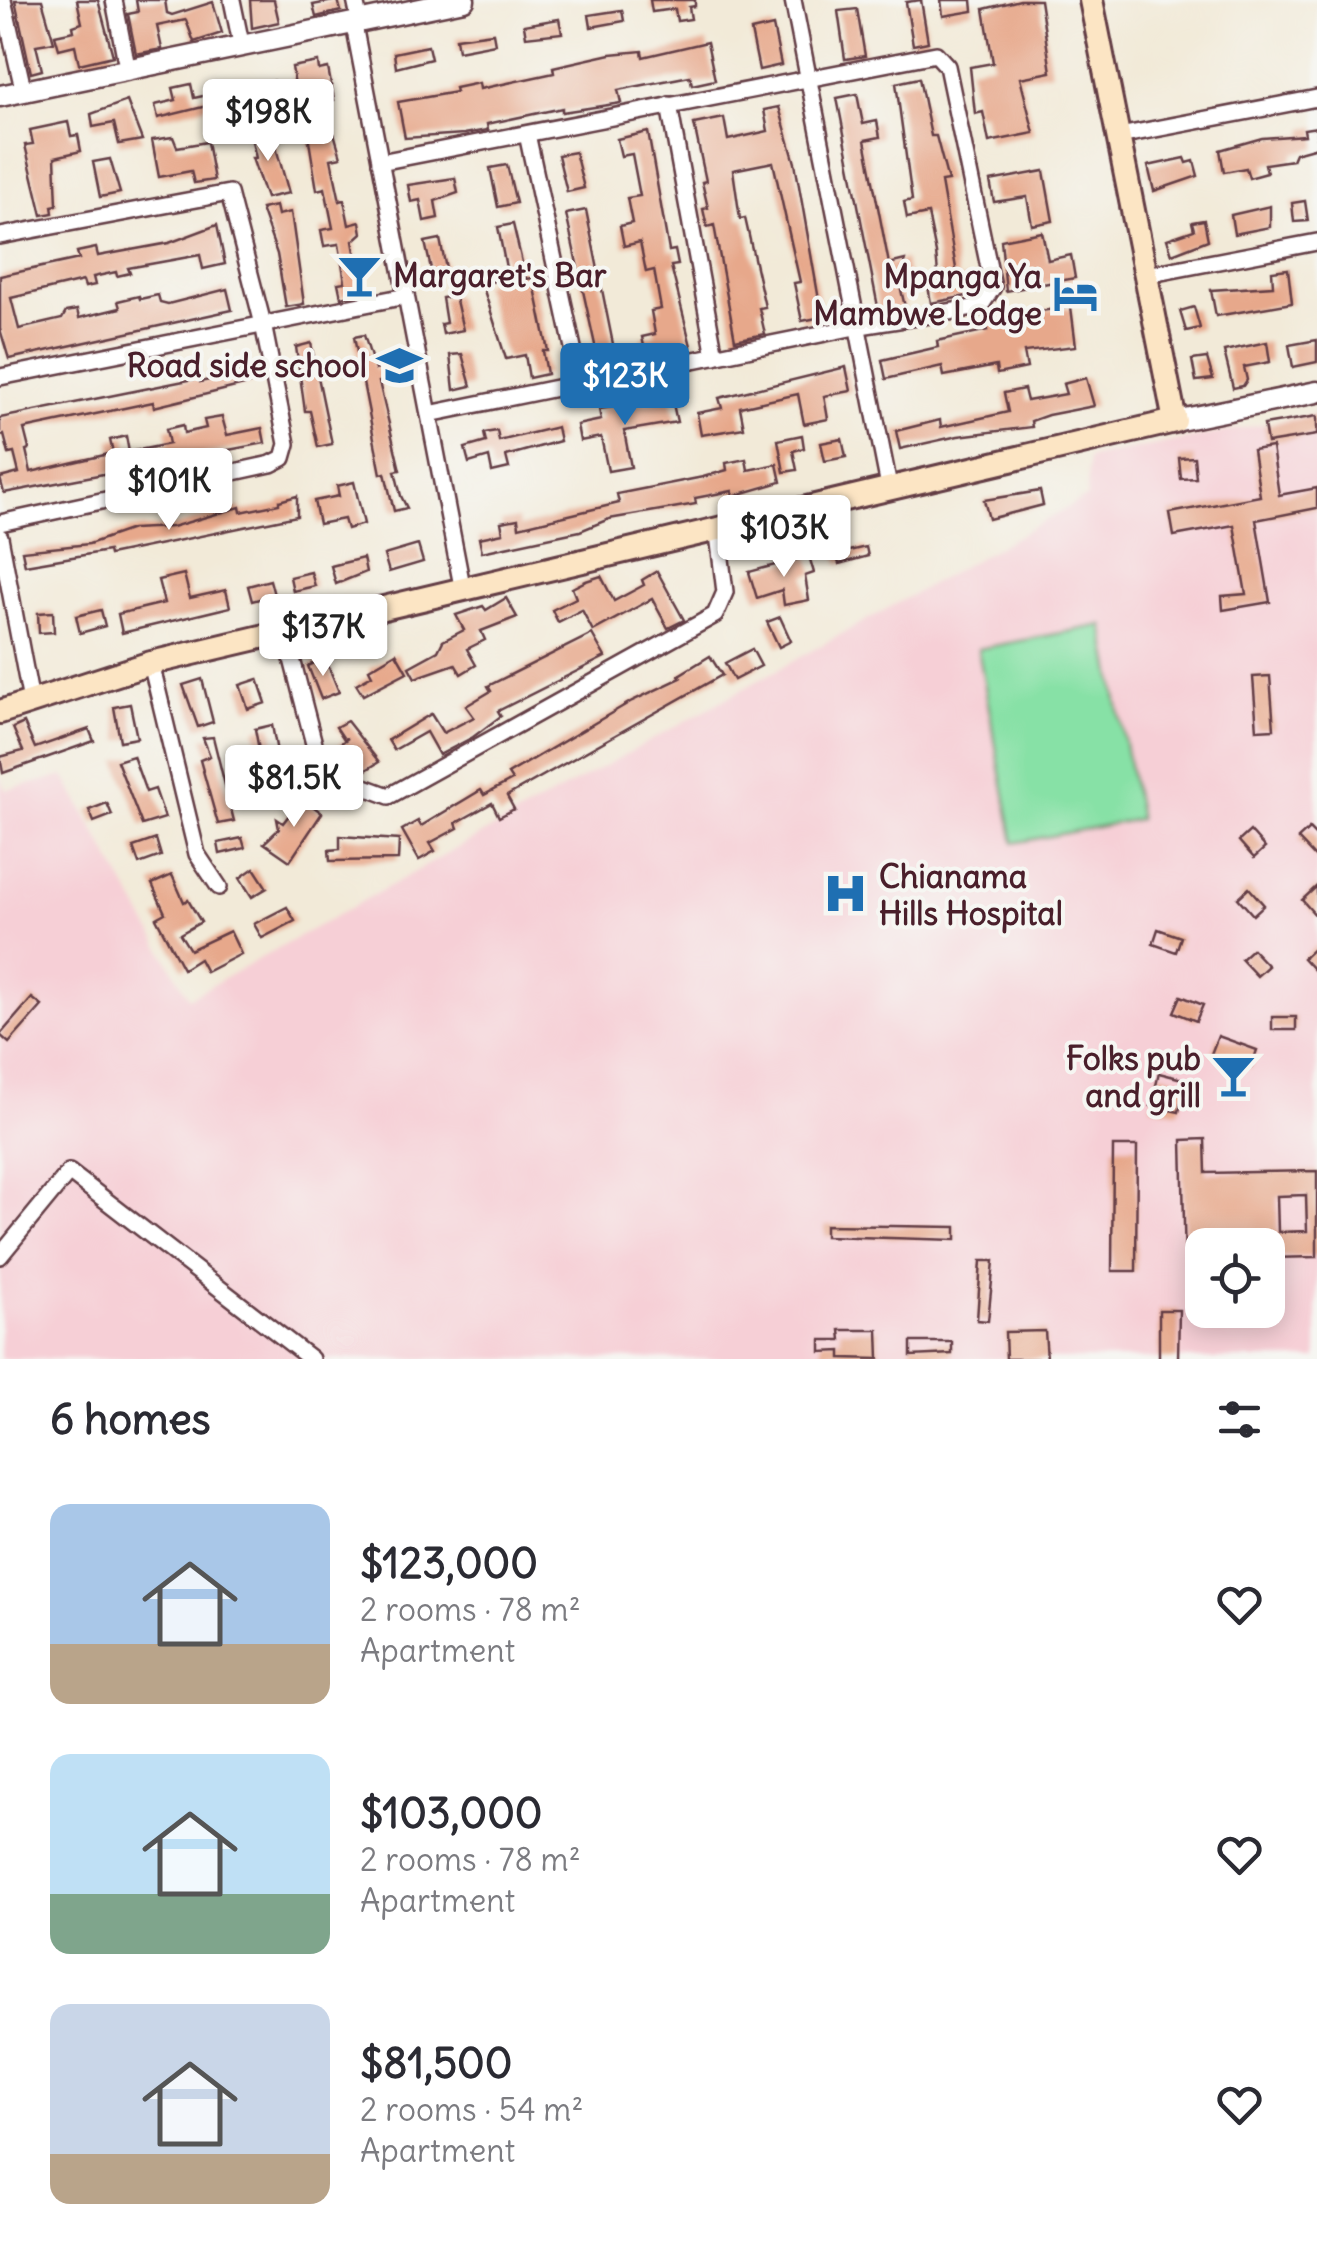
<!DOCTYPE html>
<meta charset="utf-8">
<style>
:root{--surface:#fff;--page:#f7f7f7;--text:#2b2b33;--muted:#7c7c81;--accent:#1f6fb2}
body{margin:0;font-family:Delius,sans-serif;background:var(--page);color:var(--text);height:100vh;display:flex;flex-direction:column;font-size:38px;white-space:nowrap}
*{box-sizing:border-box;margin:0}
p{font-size:32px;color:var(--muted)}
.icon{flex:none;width:55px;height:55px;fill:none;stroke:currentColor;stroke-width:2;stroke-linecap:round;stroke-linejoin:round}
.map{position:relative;height:1359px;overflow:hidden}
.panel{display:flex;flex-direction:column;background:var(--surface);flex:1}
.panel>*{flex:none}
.tools{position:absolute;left:1185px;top:1228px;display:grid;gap:20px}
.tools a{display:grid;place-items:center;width:100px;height:100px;border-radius:20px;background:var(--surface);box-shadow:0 5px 25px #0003;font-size:50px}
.price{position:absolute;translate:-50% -85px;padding:0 22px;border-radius:10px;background:#fff;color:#222;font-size:32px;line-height:65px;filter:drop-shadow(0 2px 5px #0008)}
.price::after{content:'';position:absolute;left:50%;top:60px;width:30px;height:22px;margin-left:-15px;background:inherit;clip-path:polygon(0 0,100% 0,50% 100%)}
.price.active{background:var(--accent);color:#fff}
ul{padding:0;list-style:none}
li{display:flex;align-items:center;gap:30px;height:250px;padding:0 50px}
li span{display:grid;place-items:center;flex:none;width:280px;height:200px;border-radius:20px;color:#555}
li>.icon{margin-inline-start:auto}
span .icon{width:120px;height:120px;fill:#fffc;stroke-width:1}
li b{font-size:42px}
h2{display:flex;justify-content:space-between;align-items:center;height:120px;padding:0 50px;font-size:42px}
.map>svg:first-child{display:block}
.built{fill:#f6cfd6;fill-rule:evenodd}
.green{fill:#87e1a6;stroke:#688068;stroke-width:2.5}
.building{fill:#e7a88b;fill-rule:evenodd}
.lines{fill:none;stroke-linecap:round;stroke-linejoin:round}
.minor-casing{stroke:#633d45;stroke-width:20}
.tertiary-casing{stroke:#633d45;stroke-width:25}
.secondary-casing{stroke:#633d45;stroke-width:28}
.minor{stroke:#fff;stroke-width:15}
.tertiary{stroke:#fff;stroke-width:20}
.secondary{stroke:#fce5c4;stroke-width:22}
.labels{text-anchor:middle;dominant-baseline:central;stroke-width:8;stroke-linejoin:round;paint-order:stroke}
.poi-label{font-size:32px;font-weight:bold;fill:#4a1f2b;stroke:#f6f6f2;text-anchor:end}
</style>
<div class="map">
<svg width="1317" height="1359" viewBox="0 0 1317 1359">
<rect width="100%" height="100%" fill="#f6f6f2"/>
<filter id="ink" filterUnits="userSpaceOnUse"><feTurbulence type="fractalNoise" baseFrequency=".01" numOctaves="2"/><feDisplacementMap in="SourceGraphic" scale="20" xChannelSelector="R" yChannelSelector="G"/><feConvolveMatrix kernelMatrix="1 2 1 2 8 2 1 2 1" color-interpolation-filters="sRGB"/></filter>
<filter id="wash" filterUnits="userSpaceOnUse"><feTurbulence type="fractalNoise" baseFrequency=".0048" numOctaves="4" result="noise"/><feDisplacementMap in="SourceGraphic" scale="40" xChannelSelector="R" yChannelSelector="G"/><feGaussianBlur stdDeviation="2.25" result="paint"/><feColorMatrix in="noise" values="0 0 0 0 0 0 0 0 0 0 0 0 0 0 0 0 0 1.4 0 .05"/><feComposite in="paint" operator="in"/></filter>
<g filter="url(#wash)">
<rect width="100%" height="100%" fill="#f2ead8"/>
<!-- built -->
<path class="built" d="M1317,414V1359H0V777L6,790L64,776L189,998L1087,497L1088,458ZM1202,1245H1268V1310H1202Z"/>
<!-- green -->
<polygon class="green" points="1103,625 1139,819 1014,843 978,649"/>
<g id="blocks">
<!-- building -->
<g class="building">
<polygon points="15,0 42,0 54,42 36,45 42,70 31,73"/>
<polygon points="77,0 98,0 113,56 79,64 75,45 59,49 55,35 74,31 73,26 82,23"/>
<polygon points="136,0 165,0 167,13 172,15 213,2 222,33 194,42 186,20 157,26 162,49 136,54 128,14 138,12"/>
<polygon points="250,0 274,0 279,22 252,28"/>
<polygon points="338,0 341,11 316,17 313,5"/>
<polygon points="650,0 695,0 695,6 689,7 691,19 677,21 675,9 652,12"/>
<polygon points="921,0 928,42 913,45 906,2"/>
<polygon points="941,0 972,0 973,11 943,16"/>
<polygon points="1020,0 1040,0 1051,72 1020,78 1034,133 989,142 983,112 975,114 970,67 993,63 984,9"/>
<polygon points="857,9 865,56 845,59 838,11"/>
<polygon points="622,10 624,21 591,27 589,15"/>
<polygon points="559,19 562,33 526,37 524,25"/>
<polygon points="773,26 781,65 759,70 751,31"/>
<polygon points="493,33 495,44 458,51 456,38"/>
<polygon points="707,42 715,80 692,85 690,76 618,90 621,103 562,112 562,108 487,124 488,130 464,134 405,138 398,102 456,92 455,88 479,83 480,89 554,73 553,67 611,54 642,51 643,57"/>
<polygon points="428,46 431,59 396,68 394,53"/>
<polygon points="318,62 319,70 328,68 334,100 325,102 341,157 331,159 340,201 344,200 349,225 360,222 362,233 353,241 362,293 341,297 338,283 345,282 339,244 324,246 321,230 333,228 325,188 317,190 304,110 294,112 290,92 296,91 292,67"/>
<polygon points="919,78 931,136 936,136 948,181 941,182 958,280 968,278 972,295 931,303 928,286 939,284 936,253 928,214 907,218 904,202 912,200 896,83"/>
<polygon points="273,81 275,95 246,106 249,124 237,126 232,104 216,108 215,104 158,118 155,105 176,100 173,88 191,84 194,98"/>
<polygon points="857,94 863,124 877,121 880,137 865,140 889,264 905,260 908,279 899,281 905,307 879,312 837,98"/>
<polygon points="127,101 142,140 119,144 114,123 93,127 91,114"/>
<polygon points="779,107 795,163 822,317 802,321 794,283 800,282 773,162 733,170 740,219 745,218 765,307 759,308 765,334 735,340 714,225 707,227 703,209 708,208 702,182 706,181 694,124 724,118 728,140 768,131 764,110"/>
<polygon points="68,122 71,136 78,135 81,151 55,157 57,205 52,206 53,213 42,215 25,145 33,144 30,130"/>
<polygon points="270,127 289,193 266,198 252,158 256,158 250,132"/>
<polygon points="1317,127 1317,147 1295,153 1292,160 1265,164 1267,173 1249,178 1246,168 1224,172 1220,150 1262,138 1305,135 1304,129"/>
<polygon points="648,132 669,251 675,250 678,265 671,266 691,346 646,355 642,337 655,334 651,311 661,309 654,270 646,272 640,242 624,246 620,226 632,223 627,198 640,196 632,154 621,156 617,139"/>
<polygon points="173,137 177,147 207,142 214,180 194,183 191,171 159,177 152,140"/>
<polygon points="575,152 584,188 567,192 558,155"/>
<polygon points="1185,158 1187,163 1194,161 1198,176 1154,191 1148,166"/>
<polygon points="110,159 120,193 100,197 93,162"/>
<polygon points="507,165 516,203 498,207 490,168"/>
<polygon points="1044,171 1053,221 1032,225 1027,197 994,202 990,181"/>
<polygon points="455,178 458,193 435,201 438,218 424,221 420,200 411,202 408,185"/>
<polygon points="1305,201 1308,221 1294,222 1292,203"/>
<polygon points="276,206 278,215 291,212 304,304 286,307 277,254 261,209"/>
<polygon points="1270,206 1270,227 1234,234 1231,215"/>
<polygon points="586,210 616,359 599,363 566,214"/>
<polygon points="1204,220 1208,240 1172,254 1167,239 1194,230 1192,222"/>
<polygon points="513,224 526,279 533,278 548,351 543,351 547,374 529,378 525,355 506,359 482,284 508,278 498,227"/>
<polygon points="217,225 225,264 203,269 200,255 128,268 130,273 117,276 116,272 93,277 95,285 85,287 83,281 11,298 19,329 62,319 66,312 77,310 79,318 120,308 118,301 139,296 140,299 158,295 160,302 168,304 227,289 232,310 9,359 0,329 0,276 79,259 77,252 96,248 98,256 169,243"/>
<polygon points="1042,232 1048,260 1071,255 1075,278 1006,291 1001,240"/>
<polygon points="440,239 447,274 433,278 425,242"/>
<polygon points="1288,269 1292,303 1216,316 1211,290 1273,286 1272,271"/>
<polygon points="455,296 463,330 443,334 441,324 446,323 442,298"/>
<polygon points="1071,307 1076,346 1024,352 1027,368 997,374 996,366 944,376 942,366 886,379 882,360 938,347 937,341 988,330 987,325 1032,316 1032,312"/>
<polygon points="1194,307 1200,328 1186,331 1180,311"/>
<polygon points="364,335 375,370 382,368 385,381 379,382 400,470 395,471 401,496 407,508 394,511 385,473 381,474 354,337"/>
<polygon points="1317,340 1317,362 1293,367 1289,345"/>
<polygon points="1267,342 1270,362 1244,367 1247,380 1243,386 1233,388 1224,351"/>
<polygon points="311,343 332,444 318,447 310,411 305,411 296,347"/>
<polygon points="462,354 471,386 454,390 450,355"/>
<polygon points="1207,358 1213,379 1196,381 1192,360"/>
<polygon points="846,367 851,391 824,396 828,419 804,424 798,394 740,407 744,428 701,435 697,413 722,408 719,398"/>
<polygon points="250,368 252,383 154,407 153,402 24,429 29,449 26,450 31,472 113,453 110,440 126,436 129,452 169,444 166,429 183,425 184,433 206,428 204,420 222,417 227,435 262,428 265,443 4,493 0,478 19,473 14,453 9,454 4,435 0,436 0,418 199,378 200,382 228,376 227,373"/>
<polygon points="1086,378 1094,406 1048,415 1031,421 1032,427 958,436 900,449 896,431 940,420 941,427 1008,412 1004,393 1024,389 1027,401 1066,394 1063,384"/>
<polygon points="672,399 677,422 624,431 631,467 608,471 601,437 580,441 577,425 601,420 599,409"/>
<polygon points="1317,416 1317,435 1267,443 1264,425"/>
<polygon points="557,427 560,441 506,456 509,468 492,472 489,457 469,463 465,448 486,442 484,433 497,431 499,441"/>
<polygon points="802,435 804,448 793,451 797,470 784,472 778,440"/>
<polygon points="842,439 846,457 825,461 821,443"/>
<polygon points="1272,447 1279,495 1317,488 1317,508 1256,520 1270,602 1223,610 1222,596 1246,594 1234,525 1174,536 1170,513 1260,496 1253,450"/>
<polygon points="1194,457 1196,478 1181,479 1179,458"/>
<polygon points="746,459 748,470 777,464 781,482 733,496 732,491 695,498 696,504 609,519 580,531 482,552 479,538 503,533 501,522 518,519 519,527 619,503 617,494 703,477 727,470 726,463"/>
<polygon points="354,482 364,524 347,529 344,519 319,524 314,501 339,496 337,486"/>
<polygon points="1040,491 1043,505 989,519 984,500"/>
<polygon points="297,496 297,516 109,555 108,551 25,565 22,551 89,544 132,529 172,527 240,507 241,512 279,504 279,501"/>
<polygon points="418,545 423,562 389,572 384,555"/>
<polygon points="866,547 868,556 839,564 836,554"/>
<polygon points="809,556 814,573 805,576 809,600 784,605 782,590 757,598 749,572"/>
<polygon points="363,558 366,572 336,584 331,566"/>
<polygon points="657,571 684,620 668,628 652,599 593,631 582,610 558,622 552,610 576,598 572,588 586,581 601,576 614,601 644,585 642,580"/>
<polygon points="311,572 315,586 293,591 290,577"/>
<polygon points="184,574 190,598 226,590 230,607 122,633 118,614 164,603 158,580"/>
<polygon points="270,580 274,595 252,601 248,586"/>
<polygon points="506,598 517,617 481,631 485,640 467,649 476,665 461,674 455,664 415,678 409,667 438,651 443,641 464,630 456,615 483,606 486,610"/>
<polygon points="101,610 105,626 80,633 76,616"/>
<polygon points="53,612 54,632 39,633 38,613"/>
<polygon points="780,617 791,641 779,647 767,622"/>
<polygon points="592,634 605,657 498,711 501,716 473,737 439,755 426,732 394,750 388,740 431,714 443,733 474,717 466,706 491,691 488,686"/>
<polygon points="752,649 761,666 734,680 725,663"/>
<polygon points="396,653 407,672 363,695 356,684 372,675 369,669"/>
<polygon points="710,656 722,675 507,796 514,809 499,817 492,803 456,823 458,828 430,843 435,851 419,860 402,830 418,821 421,826 481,790 484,795 512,780 508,774 632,701 681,678 679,675"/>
<polygon points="325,658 339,692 321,699 308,666"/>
<polygon points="1270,676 1274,729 1257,730 1253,677"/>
<polygon points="202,679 213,722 198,727 183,685"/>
<polygon points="258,679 266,703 248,709 240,685"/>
<polygon points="130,704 137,738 120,741 114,707"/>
<polygon points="347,721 379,762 363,772 351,753 336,762 330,751 348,738 344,739 336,727"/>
<polygon points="24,723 35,748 89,729 94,741 3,773 0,757 23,751 13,728"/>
<polygon points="272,725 277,752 260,755 255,729"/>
<polygon points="213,737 234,821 218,824 200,760 210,756 203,738"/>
<polygon points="133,756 146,792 155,789 165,818 142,825 117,761"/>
<polygon points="282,773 291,789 267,802 258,785"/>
<polygon points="302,798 322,813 290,861 264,843 279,829 277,819 283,823"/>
<polygon points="107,803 112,815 94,822 89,810"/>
<polygon points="1309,829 1317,837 1317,859 1298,839"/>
<polygon points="1250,831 1265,848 1254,858 1239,841"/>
<polygon points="340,836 399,840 398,860 330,861 329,850 340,849"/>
<polygon points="242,838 245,848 220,854 218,843"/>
<polygon points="156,839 161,856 139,864 133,847"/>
<polygon points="254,868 267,888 252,897 240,878"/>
<polygon points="172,875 184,902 188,900 201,922 180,934 190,950 230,931 241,954 206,972 199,959 183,969 156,918 165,913 152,884"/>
<polygon points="1317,886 1317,917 1302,900"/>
<polygon points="1249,888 1264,905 1253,915 1238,898"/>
<polygon points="287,907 295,921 262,938 254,924"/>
<polygon points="1158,929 1181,937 1176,952 1153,944"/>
<polygon points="1317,945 1317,973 1303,958"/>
<polygon points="1252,949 1268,966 1257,976 1241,959"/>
<polygon points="1181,996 1203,1005 1196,1021 1174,1012"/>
<polygon points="32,998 42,1006 9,1043 0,1035"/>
<rect x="1272" y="1017" width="24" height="13"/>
<polygon points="1218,1036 1257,1050 1251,1068 1211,1054"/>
<polygon points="1159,1073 1186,1080 1179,1112 1151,1106"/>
<path d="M1205,1139L1206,1173L1317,1171V1257L1268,1258V1245H1202V1264H1185L1182,1140ZM1306,1195L1307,1231L1278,1232L1277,1196Z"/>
<polygon points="1113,1146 1137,1146 1136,1271 1112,1271"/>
<polygon points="825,1225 956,1227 956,1240 825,1236"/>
<polygon points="981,1261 994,1261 988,1321 977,1320"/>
<polygon points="1159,1310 1179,1310 1178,1359 1159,1359"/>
<polygon points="840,1330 878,1330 879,1359 841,1358 841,1351 821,1352 821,1340 841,1340"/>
<polygon points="1045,1331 1047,1359 1006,1359 1005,1332"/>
<polygon points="911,1342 952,1342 952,1354 911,1356"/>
</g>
</g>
</g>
<g filter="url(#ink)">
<use href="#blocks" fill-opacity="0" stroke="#633d45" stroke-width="2.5"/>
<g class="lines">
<defs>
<g id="minor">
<polyline points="3,0 24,93"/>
<polyline points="114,0 128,72"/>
<polyline points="232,0 242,48"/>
<polyline points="355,0 360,23"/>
<polyline points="793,0 889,486"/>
<polyline points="354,25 462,586"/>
<polyline points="669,105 715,356"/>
<polyline points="527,134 581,385"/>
<polyline points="1119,136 1317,98"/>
<polyline points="380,162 936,54 947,66 993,287 980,307 860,326 429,414"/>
<polyline points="0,236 229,193 263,324 287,444 283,458 271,464 0,523"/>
<polyline points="1146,275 1317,242"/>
<polyline points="0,377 406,296"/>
<polyline points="0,537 31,701"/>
<polyline points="285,632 319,763 330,774 389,796 715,615 725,592 717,526"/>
<polyline points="151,663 197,854 219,887"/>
<polyline points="0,1256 69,1172 311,1359"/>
</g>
<g id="tertiary">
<polyline points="0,96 464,0"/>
<polyline points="1175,421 1317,392"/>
</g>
<polyline id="secondary" points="0,712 151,663 1175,421 1091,0"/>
</defs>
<!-- minor casing -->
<use href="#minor" class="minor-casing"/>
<!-- tertiary casing -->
<use href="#tertiary" class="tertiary-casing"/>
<!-- secondary casing -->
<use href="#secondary" class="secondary-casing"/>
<!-- minor -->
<use href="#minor" class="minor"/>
<!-- tertiary -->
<use href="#tertiary" class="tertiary"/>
<!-- secondary -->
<use href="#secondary" class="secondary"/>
</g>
</g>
<!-- icons -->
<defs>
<symbol id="bar-bare" viewBox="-9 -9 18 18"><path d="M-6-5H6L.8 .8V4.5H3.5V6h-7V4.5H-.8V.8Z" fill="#1f6fb2" stroke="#f6f6f2" stroke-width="2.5" paint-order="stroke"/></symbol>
<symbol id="hotel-bare" viewBox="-9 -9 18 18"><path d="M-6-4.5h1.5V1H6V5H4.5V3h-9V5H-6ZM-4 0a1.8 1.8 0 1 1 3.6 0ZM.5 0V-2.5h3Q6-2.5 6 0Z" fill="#1f6fb2" stroke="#f6f6f2" stroke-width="2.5" paint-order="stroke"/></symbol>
<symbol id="school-bare" viewBox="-9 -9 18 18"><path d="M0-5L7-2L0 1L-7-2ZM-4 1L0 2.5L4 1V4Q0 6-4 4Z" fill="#1f6fb2" stroke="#f6f6f2" stroke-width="2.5" paint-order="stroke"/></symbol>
<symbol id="hospital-bare" viewBox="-9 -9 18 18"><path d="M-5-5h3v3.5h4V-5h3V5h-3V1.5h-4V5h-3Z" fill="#1f6fb2" stroke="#f6f6f2" stroke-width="2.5" paint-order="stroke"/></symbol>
</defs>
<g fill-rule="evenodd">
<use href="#bar-bare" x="328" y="244" width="63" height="63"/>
<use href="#hotel-bare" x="1044" y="262" width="63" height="63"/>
<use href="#school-bare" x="368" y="334" width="63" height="63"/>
<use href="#hospital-bare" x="814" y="862" width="63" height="63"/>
<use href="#bar-bare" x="1202" y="1044" width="63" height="63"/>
</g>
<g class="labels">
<!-- poi labels -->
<g class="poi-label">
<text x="393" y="275" text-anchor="start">Margaret's Bar</text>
<text x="1042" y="276">Mpanga Ya<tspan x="1042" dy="37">Mambwe Lodge</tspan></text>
<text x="367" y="365">Road side school</text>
<text x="879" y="876" text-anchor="start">Chianama<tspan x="879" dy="37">Hills Hospital</tspan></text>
<text x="1201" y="1058">Folks pub<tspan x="1201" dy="37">and grill</tspan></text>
</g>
</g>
</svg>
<div class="tools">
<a><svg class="icon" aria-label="locate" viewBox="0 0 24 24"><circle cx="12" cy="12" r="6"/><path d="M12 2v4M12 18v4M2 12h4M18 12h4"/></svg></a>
</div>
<b class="price" style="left:268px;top:164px">$198K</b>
<b class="price active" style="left:625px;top:428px">$123K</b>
<b class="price" style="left:169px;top:533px">$101K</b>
<b class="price" style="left:784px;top:580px">$103K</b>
<b class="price" style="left:323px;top:679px">$137K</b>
<b class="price" style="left:294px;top:830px">$81.5K</b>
</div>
<section class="panel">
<h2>6 homes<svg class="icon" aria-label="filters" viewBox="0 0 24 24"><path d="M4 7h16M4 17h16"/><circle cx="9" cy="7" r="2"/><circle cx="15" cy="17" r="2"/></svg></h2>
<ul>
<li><span style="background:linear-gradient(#a9c7e8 70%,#b9a48a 0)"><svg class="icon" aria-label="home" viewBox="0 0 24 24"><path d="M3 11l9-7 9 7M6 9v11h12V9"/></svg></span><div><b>$123,000</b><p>2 rooms · 78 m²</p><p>Apartment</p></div><svg class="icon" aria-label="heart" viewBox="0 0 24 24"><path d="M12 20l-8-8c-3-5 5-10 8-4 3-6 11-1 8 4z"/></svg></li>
<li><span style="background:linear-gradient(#bfe0f5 70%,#7fa58c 0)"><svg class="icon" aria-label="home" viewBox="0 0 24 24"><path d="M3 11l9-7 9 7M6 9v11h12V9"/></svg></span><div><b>$103,000</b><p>2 rooms · 78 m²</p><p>Apartment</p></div><svg class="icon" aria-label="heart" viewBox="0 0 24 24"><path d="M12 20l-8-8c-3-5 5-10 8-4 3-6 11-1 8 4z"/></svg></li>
<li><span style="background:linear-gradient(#c9d6e8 75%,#b9a48a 0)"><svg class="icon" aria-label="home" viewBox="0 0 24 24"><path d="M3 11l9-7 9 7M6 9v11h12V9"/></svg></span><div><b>$81,500</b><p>2 rooms · 54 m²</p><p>Apartment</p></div><svg class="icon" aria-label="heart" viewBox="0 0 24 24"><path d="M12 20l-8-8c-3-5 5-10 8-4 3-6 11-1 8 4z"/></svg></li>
</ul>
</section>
